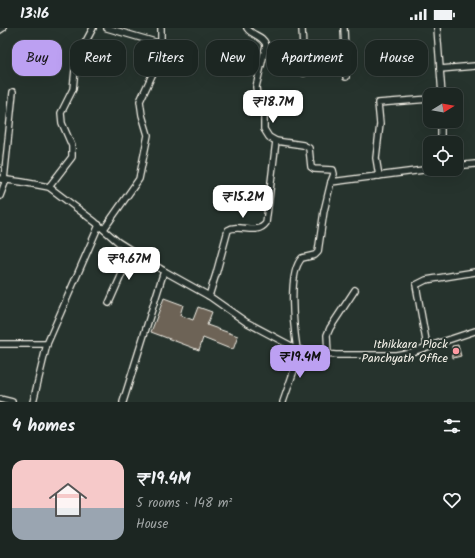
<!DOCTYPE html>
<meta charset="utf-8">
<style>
:root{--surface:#1c2622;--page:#29322f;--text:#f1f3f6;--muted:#a0a5a5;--line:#3a4340;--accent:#bca0f2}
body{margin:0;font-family:Kalam,sans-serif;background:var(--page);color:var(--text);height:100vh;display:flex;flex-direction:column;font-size:15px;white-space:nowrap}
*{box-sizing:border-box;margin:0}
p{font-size:13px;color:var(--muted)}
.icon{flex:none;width:22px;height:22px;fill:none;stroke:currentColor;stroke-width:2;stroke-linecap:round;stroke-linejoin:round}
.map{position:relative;height:374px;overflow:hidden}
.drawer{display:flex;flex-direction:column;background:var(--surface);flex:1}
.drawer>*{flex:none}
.top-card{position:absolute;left:12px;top:12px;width:451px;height:36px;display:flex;gap:8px}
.needle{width:26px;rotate:79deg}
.tools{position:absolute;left:423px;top:60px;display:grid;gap:8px}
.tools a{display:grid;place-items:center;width:40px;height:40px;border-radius:8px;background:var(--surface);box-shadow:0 4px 16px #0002,0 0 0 1px var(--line);font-size:20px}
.price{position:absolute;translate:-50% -34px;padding:0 9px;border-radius:8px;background:#fff;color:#222;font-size:13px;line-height:26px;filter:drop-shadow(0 1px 2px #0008)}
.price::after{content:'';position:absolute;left:50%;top:24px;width:12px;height:9px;margin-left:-6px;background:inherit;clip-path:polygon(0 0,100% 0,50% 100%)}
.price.active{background:var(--accent);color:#111}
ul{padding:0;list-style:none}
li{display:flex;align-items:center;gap:12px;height:100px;padding:0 12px}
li+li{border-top:1px solid var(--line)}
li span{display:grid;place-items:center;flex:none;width:112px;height:80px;border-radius:12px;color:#555}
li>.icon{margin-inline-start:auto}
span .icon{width:48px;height:48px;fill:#fffc;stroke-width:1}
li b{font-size:17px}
h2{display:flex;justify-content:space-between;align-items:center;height:48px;padding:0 12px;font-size:17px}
.chip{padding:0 14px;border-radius:12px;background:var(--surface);box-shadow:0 4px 16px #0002,0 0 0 1px var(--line);font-size:14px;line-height:36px}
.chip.active{background:var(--accent);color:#111}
.status{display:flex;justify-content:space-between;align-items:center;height:28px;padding:0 20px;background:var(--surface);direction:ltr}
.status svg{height:11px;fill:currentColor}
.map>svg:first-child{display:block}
.building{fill:#6d6357;stroke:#f4f1e8}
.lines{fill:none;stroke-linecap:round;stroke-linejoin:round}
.street-casing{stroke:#f4f1e8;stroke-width:8}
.street{stroke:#26332d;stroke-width:5.5}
.poi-dot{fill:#ff9aa2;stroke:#26332d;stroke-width:1.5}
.labels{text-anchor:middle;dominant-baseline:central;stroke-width:4;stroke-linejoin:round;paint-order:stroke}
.poi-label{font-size:12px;fill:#f4f1e8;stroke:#26332d;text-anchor:end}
</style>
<div class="status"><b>13:16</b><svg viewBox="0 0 49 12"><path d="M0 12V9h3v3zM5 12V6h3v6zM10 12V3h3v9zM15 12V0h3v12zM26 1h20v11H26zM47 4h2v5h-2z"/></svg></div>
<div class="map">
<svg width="475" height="374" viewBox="0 0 475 374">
<rect width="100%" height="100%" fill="#26332d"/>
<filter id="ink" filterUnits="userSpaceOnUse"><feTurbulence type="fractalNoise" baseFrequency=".025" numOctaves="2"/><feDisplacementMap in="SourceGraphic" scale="8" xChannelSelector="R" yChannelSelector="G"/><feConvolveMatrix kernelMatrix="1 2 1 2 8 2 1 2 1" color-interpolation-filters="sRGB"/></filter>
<g filter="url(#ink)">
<!-- building -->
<g class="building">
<polygon points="164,270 183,277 180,287 193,292 198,279 212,284 207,297 238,308 233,322 203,310 199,322 151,304"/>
<polygon points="458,317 461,328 453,330 452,318"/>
</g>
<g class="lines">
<defs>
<g id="street">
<polyline points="107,0 162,16"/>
<path d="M247,0C252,8 263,7 266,17L256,59L257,67L262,78L264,86V101L269,109L276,113L303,117L309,120L311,139L314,141L333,142L334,146L331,154"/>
<polyline points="302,0 304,45"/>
<polyline points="344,0 346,49"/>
<polyline points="437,0 442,67"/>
<polyline points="0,2 3,0"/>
<polyline points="440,41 475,38"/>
<polyline points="441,115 441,93"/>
<polyline points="456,138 475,136"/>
<polyline points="379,148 376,130 380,96 378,75 430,71"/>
<polyline points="0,151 22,154 49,159 95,194 118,214 164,243 209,268 246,294 297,321 312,325 336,327 396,327 412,324 475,303"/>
<polyline points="4,152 13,64"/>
<polyline points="49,159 72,129 72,118 62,95 61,85 73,61 76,32 93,0"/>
<polyline points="0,168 6,152"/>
<polyline points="104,201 139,151 148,107 142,87 140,73 161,28 161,0"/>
<path d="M209,268L216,246L228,202C239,195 257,208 266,195L276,113"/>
<polyline points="109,275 132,223"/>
<polyline points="0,316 47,316"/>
<polyline points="427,318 416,257 426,252 475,244"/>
<path d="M297,321C294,301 287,245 302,230L315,227L318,224L324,183L331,154L431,141"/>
<polyline points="328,327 327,307 330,300 355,262"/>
<polyline points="0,371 12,374"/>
<polyline points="33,374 47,316 99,197"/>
<polyline points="123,374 164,243"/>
<polyline points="283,374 301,322"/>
</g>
</defs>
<!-- street casing -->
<use href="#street" class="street-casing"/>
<!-- street -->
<use href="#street" class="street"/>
</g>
</g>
<!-- markers -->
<circle class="poi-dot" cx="456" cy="323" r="4"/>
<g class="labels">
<!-- poi labels -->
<g class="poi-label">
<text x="448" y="316">Ithikkara Plock<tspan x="448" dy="14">Panchyath Office</tspan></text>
</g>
</g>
</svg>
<div class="tools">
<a><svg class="needle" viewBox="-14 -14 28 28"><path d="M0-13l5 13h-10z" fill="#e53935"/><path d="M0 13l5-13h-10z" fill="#a0a5a5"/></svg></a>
<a><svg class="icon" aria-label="locate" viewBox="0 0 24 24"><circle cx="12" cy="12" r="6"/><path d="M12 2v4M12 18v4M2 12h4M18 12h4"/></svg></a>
</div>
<b class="price" style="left:273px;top:96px">₹18.7M</b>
<b class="price" style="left:243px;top:191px">₹15.2M</b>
<b class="price" style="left:129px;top:253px">₹9.67M</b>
<b class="price active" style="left:300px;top:351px">₹19.4M</b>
<div class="top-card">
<a class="chip active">Buy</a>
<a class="chip">Rent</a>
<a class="chip">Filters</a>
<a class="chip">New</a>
<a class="chip">Apartment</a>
<a class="chip">House</a>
</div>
</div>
<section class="drawer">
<h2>4 homes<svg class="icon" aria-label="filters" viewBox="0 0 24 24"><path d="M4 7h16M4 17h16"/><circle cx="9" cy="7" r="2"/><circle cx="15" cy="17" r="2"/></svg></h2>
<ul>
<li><span style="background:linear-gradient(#f6c9c9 60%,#9aa5b1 0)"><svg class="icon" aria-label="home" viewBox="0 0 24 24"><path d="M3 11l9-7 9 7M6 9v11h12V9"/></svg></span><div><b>₹19.4M</b><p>5 rooms · 148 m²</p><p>House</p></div><svg class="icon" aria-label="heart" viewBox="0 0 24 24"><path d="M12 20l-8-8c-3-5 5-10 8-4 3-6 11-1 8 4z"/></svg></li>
</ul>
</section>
